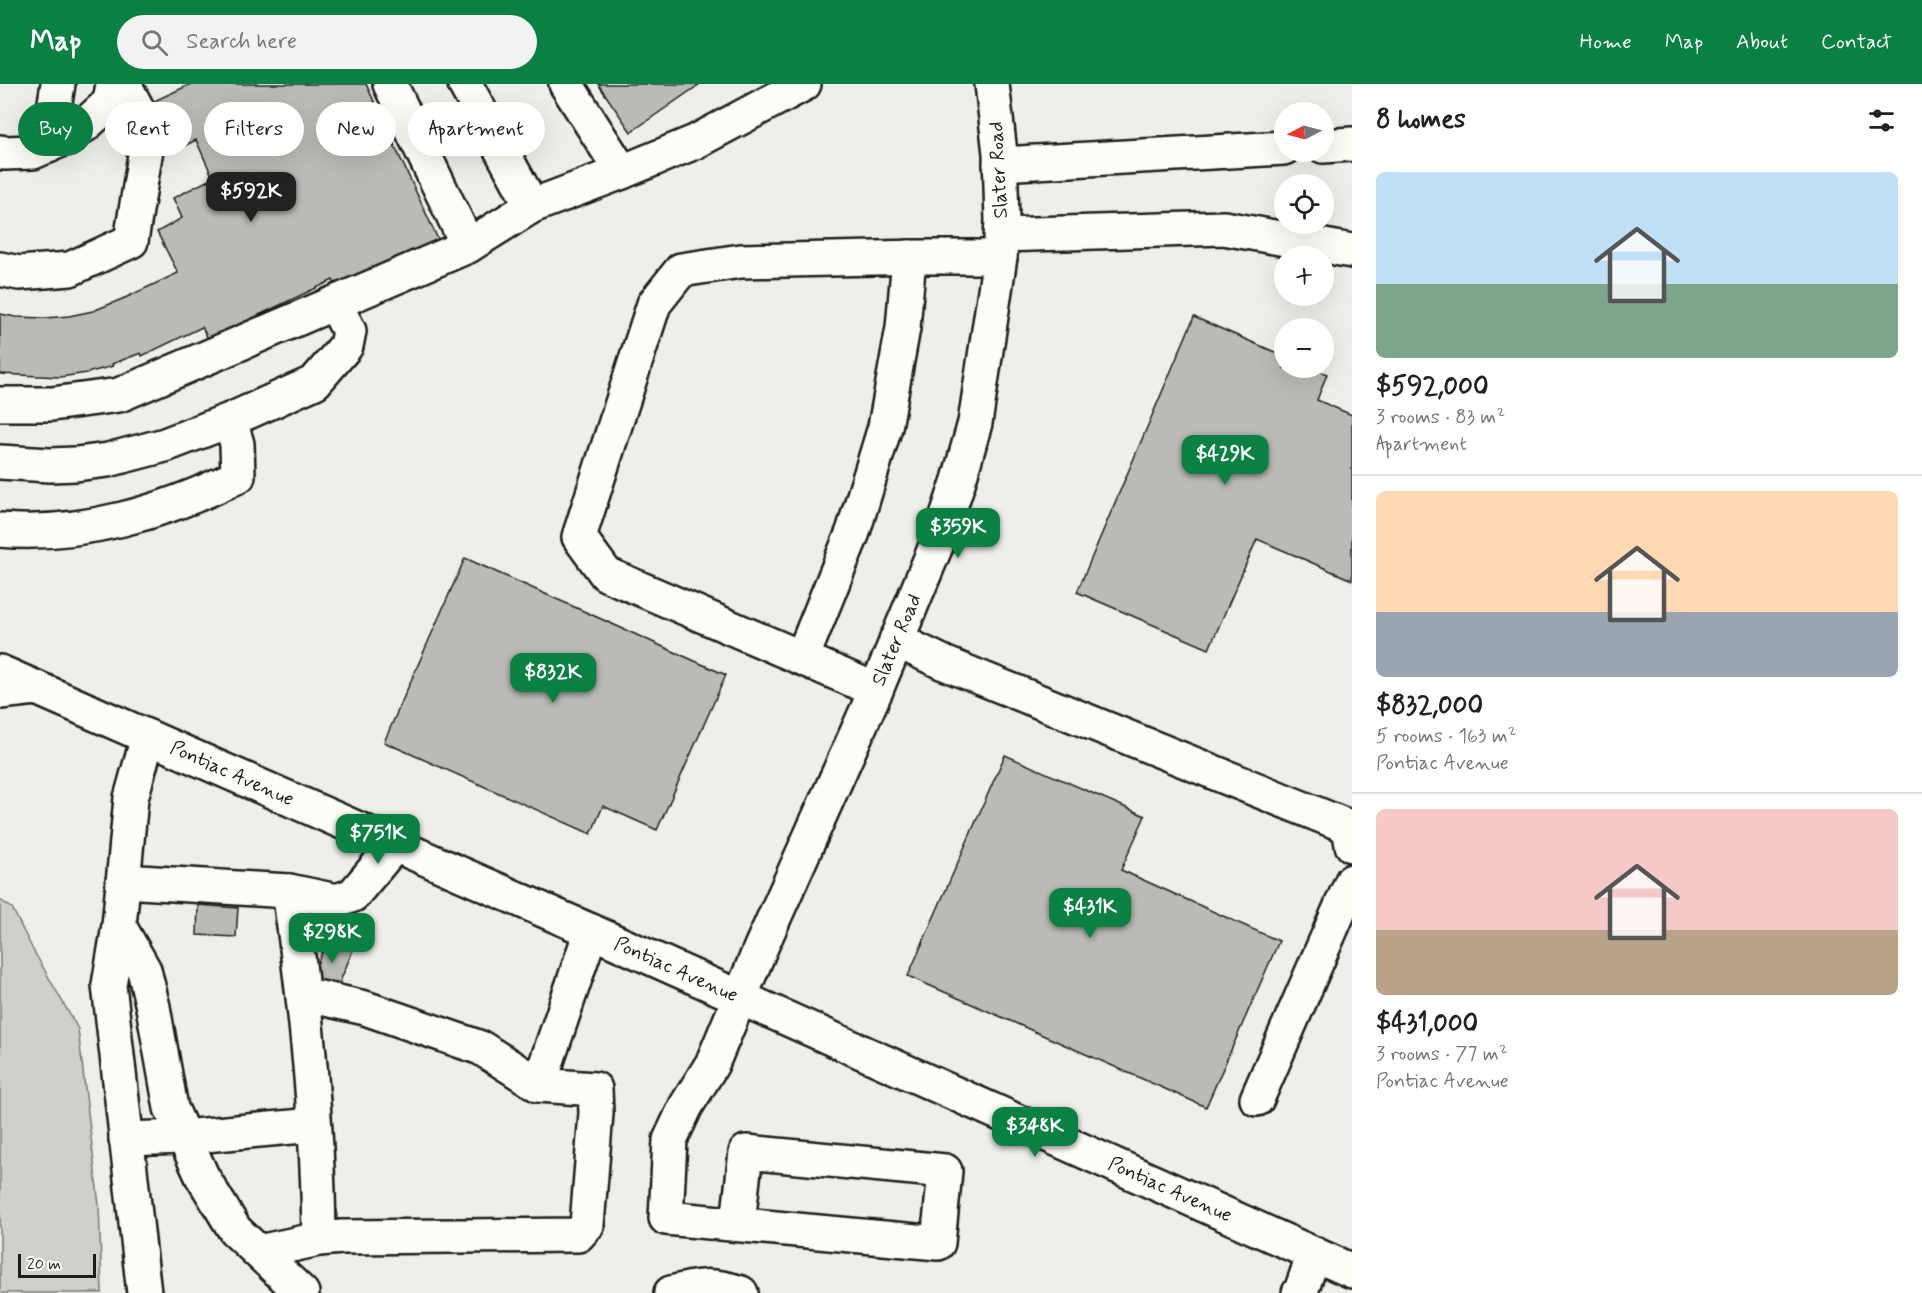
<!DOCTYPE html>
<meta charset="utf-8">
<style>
:root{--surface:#fff;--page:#f2f2f2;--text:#222;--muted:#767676;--line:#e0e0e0;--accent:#0b8043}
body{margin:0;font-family:Mynerve,sans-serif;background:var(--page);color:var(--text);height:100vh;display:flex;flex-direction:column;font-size:22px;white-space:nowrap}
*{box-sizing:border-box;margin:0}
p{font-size:20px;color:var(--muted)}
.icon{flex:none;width:33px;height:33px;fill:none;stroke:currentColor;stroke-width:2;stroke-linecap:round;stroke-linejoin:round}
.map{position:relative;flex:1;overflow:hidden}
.details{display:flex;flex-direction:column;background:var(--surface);width:570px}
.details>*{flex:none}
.banner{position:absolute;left:18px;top:18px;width:570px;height:54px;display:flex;gap:12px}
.needle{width:39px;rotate:264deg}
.controls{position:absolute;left:1274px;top:18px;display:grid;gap:12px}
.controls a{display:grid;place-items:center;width:60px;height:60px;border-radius:50%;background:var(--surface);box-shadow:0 6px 24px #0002;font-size:30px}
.scale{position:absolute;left:18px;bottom:15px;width:78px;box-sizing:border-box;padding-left:6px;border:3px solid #1c1c1c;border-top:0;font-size:16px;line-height:21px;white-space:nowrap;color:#1c1c1c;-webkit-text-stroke:4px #fdfcf7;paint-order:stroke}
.price{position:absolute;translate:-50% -51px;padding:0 14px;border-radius:12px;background:var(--accent);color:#fff;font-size:20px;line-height:39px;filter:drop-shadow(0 2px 3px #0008)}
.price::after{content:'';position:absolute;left:50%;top:36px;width:18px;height:14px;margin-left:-9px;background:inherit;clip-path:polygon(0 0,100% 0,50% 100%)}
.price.current{background:#222;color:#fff}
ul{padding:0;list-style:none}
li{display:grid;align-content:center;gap:12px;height:318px;padding:0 24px}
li+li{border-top:2px solid var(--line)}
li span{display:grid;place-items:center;height:186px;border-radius:9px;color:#555}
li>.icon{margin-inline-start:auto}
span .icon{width:108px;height:108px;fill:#fffc;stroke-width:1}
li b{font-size:26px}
h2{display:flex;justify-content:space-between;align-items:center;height:72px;padding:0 24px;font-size:26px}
.pill{padding:0 21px;border-radius:27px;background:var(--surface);box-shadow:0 6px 24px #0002;font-size:21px;line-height:54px}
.pill.current{background:var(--accent);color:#fff}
header{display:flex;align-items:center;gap:36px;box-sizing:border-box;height:84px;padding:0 30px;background:var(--accent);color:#fff}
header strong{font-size:28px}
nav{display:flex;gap:33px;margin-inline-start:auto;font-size:21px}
.search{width:420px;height:54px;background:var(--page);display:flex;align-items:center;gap:15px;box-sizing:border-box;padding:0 21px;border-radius:33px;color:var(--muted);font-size:22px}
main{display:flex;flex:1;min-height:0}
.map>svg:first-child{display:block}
.green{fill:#d0cfcc;stroke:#767674;stroke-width:1.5}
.building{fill:#bbbab6;stroke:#1c1c1c;stroke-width:1.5}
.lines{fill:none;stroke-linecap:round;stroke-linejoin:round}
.minor-casing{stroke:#1c1c1c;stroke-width:38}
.major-casing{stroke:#1c1c1c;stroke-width:38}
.highway-casing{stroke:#1c1c1c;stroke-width:38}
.minor{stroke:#fdfcf7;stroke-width:33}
.major{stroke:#fdfcf7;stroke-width:33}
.highway{stroke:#fdfcf7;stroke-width:33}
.labels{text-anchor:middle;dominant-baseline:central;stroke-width:4.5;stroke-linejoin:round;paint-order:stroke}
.street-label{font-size:20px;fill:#1c1c1c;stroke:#fdfcf7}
</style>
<header>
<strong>Map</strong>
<div class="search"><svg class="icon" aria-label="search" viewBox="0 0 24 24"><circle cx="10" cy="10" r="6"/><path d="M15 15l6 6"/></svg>Search here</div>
<nav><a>Home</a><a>Map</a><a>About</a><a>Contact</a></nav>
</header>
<main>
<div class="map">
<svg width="1352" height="1209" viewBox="0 0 1352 1209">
<rect width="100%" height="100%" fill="#f0eeea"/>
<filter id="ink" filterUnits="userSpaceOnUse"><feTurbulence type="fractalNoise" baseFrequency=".0167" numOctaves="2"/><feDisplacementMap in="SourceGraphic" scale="12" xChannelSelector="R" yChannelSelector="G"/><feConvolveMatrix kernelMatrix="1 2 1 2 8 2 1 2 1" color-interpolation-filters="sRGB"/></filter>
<g filter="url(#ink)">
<!-- green -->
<polygon class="green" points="0,816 12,824 32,864 78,945 99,1121 102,1209 0,1209"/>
<!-- building -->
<g class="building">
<polygon points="191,0 366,0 442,164 340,211 333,196 208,255 202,243 142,272 141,269 112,280 113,282 87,289 60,293 0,290 0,230 16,233 45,234 69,232 93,227 127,213 178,189 157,148 182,134 173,114 213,94 196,56 174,67 152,18"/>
<polygon points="598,0 700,0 631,48"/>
<polygon points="1194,233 1284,272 1284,284 1311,284 1327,290 1317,316 1352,331 1352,496 1257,455 1209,565 1077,508"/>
<polygon points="465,474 726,591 657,746 603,722 591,750 384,658"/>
<polygon points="1005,671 1145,732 1121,786 1279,857 1206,1023 908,892"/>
<polygon points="198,821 238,824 236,853 197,851"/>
<polygon points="331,848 356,859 334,912 308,901"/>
</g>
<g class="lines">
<defs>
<g id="minor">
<polyline points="390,0 468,162"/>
<polyline points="465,0 532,122"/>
<polyline points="566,0 622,88"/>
<polyline points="48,62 58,0"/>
<polyline points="1323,62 1352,60"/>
<polyline points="0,68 4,69 33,68 63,55 85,41 110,18 113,0"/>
<polyline points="1000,80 1284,64"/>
<polyline points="1002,151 1224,144 1352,167"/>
<polyline points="0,185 19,189 70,185 131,157 149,47 124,0"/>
<polyline points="0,320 52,320 119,311 468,162 532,122 622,88 695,58 804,0"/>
<polyline points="0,378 50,381 76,380 108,376 165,361 230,336 315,298 346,262 349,247 335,220"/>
<path d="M0,446C81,453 165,428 238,392L237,360L230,336"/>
<polyline points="896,556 944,579 1349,743 1352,761"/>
<polyline points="802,574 853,448 885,343 903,244 909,173"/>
<polyline points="876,606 606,490 579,453 654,220 681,186 741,177 919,173 1000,173"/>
<polyline points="123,797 289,807 337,817 353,811 395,761"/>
<path d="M289,807C306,922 318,1039 319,1155"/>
<polyline points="119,842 144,886 153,923 171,1024 202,1092 235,1146 302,1209"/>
<polyline points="303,910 365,924 481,964 539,1001"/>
<polyline points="1257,1015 1352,797"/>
<polyline points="126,1055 183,1053 314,1041"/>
<polyline points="738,1139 746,1068 945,1087 938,1159 666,1134 670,1056 686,1022 712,980 761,863 876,606 941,450 959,396 975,339 1000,173 1002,136 1000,69 992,0"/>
<polyline points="259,1168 319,1155 342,1153 578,1151 587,1141 596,1029 595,1005 539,1001 591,847"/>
<polyline points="144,1209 109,901 119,842 131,714 148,653"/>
<path d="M671,1209C700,1201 712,1200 741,1209"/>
<polyline points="1299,1209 1301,1207 1314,1170"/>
</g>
<polyline id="major" points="0,588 591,847 1352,1187"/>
<polyline id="highway" points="0,608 36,604"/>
</defs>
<!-- minor casing -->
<use href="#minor" class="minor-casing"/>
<!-- major casing -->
<use href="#major" class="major-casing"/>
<!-- highway casing -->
<use href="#highway" class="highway-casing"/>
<!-- minor -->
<use href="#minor" class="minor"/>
<!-- major -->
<use href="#major" class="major"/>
<!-- highway -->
<use href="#highway" class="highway"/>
</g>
</g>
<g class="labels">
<!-- street labels -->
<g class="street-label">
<text transform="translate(999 86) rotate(-93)">Slater Road</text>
<text transform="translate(897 556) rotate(-67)">Slater Road</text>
<text transform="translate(232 690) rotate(24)">Pontiac Avenue</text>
<text transform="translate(676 886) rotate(24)">Pontiac Avenue</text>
<text transform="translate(1170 1106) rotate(24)">Pontiac Avenue</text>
</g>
</g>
</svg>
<div class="controls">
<a><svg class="needle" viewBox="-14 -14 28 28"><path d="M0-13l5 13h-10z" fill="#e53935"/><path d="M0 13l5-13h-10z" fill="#767676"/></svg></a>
<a><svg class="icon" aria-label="locate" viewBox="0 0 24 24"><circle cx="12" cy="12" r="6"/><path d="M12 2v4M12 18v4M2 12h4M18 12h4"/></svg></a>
<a>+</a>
<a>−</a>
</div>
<div class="scale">20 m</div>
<b class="price current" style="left:251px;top:139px">$592K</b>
<b class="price" style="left:1225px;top:402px">$429K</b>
<b class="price" style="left:958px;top:475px">$359K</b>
<b class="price" style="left:553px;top:620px">$832K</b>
<b class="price" style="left:378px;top:781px">$751K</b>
<b class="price" style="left:1090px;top:855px">$431K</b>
<b class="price" style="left:332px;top:880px">$298K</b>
<b class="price" style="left:1035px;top:1074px">$348K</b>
<div class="banner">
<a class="pill current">Buy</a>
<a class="pill">Rent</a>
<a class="pill">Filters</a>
<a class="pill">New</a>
<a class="pill">Apartment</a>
</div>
</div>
<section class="details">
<h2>8 homes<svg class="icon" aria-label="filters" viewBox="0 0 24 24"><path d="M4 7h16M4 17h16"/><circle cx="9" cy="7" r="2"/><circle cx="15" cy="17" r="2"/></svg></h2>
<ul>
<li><span style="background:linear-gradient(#bfe0f5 60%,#7fa58c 0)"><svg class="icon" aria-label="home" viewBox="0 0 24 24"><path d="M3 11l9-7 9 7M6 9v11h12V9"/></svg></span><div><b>$592,000</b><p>3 rooms · 83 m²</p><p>Apartment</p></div></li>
<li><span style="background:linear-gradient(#ffd9b3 65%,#9aa5b1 0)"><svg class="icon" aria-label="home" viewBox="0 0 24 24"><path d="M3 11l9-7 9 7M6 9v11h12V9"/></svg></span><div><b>$832,000</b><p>5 rooms · 163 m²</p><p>Pontiac Avenue</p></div></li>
<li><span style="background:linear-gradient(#f6c9c9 65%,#b9a48a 0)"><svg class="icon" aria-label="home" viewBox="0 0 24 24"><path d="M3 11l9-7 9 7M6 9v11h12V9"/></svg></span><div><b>$431,000</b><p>3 rooms · 77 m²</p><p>Pontiac Avenue</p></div></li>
</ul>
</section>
</main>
